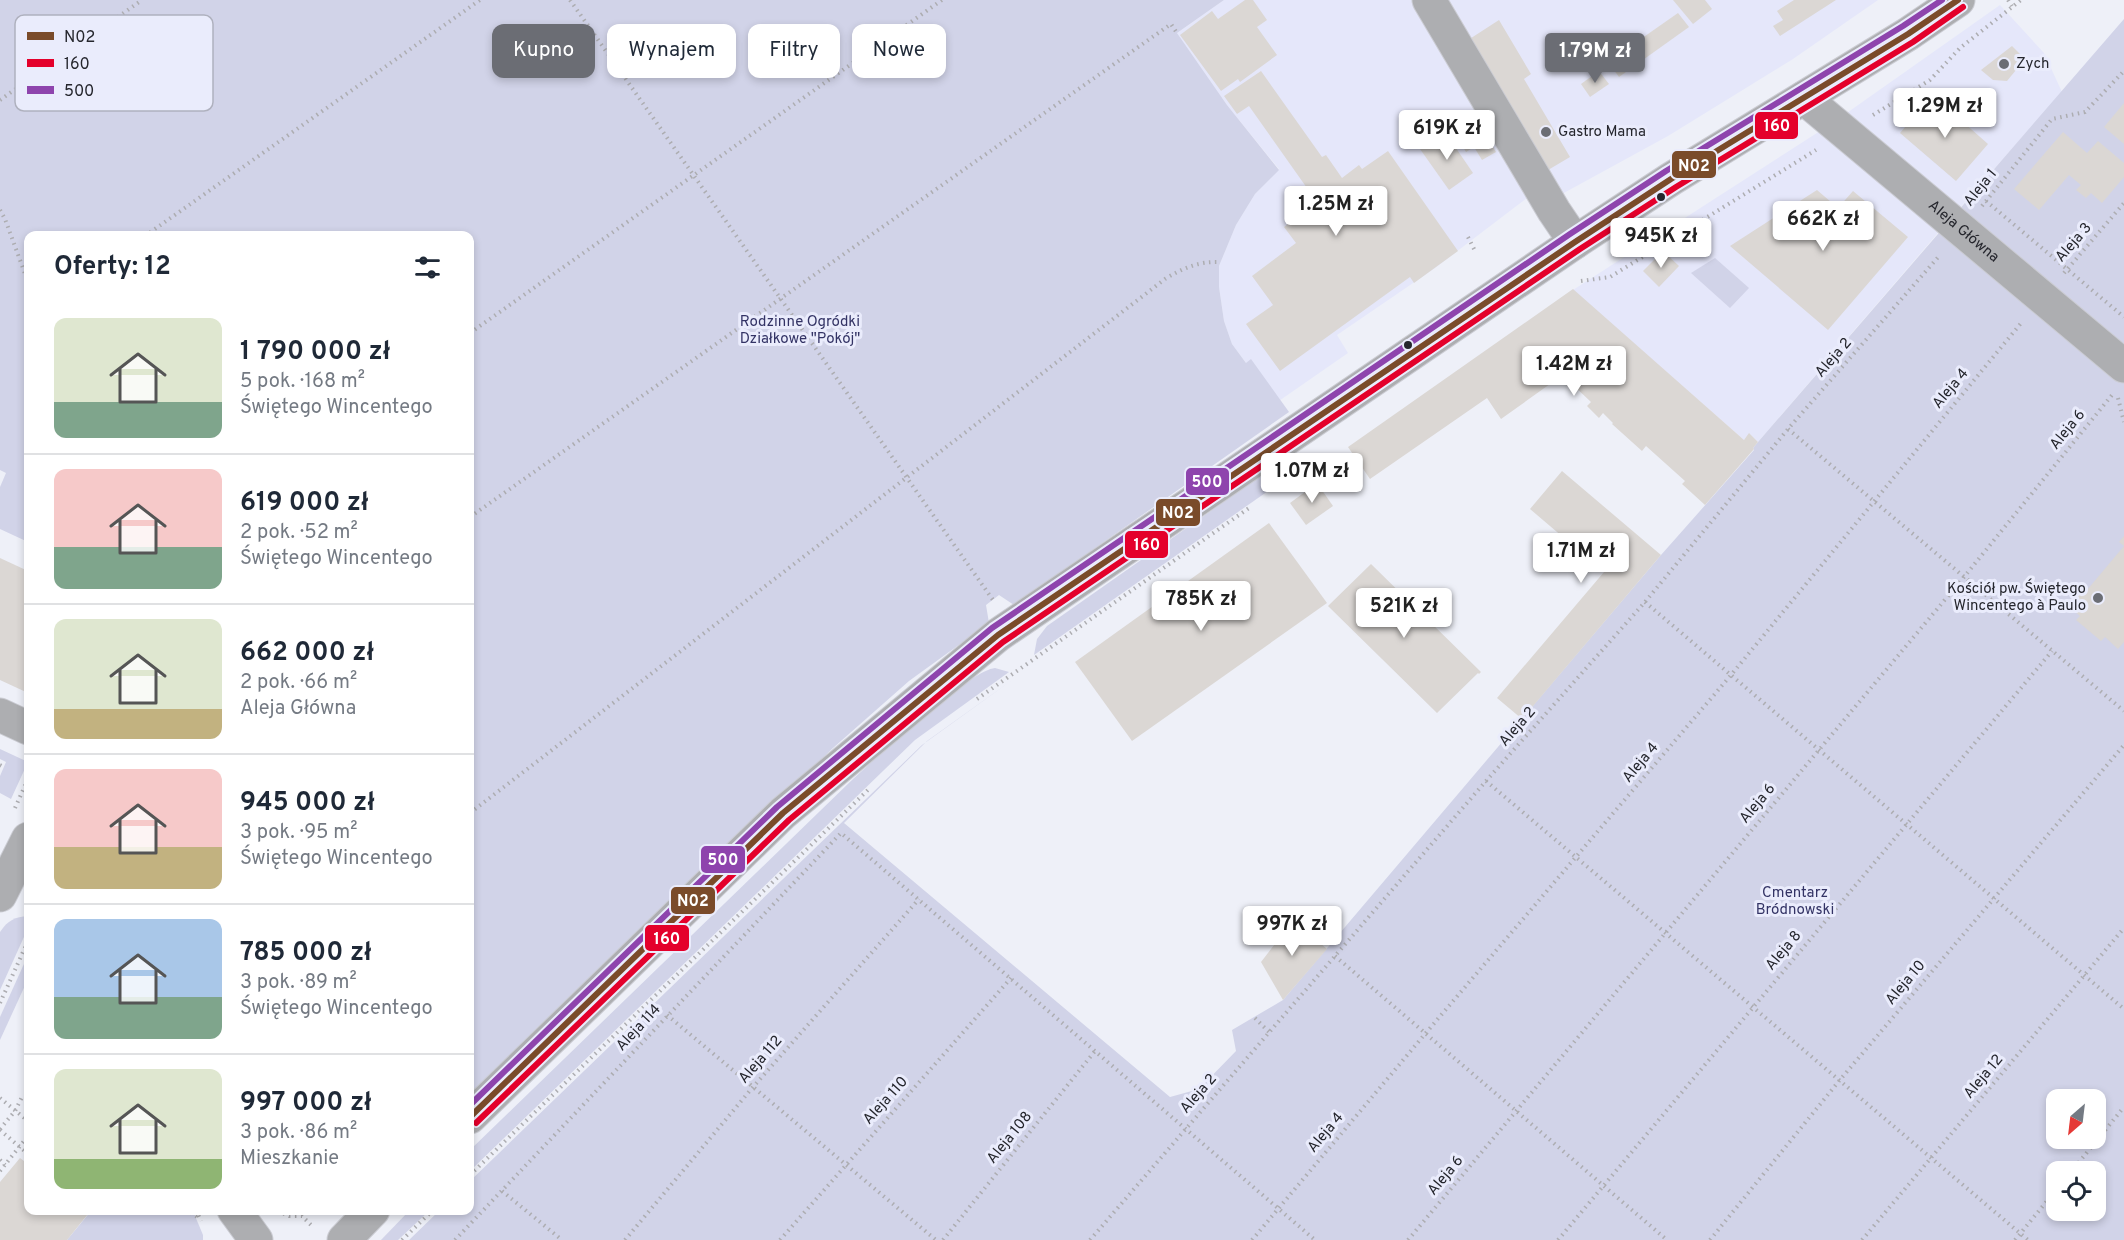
<!DOCTYPE html>
<html lang="pl">
<meta charset="utf-8">
<style>
:root{--surface:#fff;--page:#f2f2f3;--text:#1f2937;--muted:#747a83;--line:#e0e1e3;--accent:#6b6d74}
body{margin:0;font-family:Overpass,sans-serif;background:var(--page);color:var(--text);height:100vh;display:flex;flex-direction:column;font-size:22px;white-space:nowrap}
*{box-sizing:border-box;margin:0}
p{font-size:20px;color:var(--muted)}
.icon{flex:none;width:33px;height:33px;fill:none;stroke:currentColor;stroke-width:2;stroke-linecap:round;stroke-linejoin:round}
.map{position:relative;flex:1;overflow:hidden}
.drawer{position:absolute;left:24px;top:231px;width:450px;height:984px;display:flex;flex-direction:column;background:var(--surface);border-radius:12px;box-shadow:0 3px 9px #0003}
.drawer>*{flex:none}
.hud{position:absolute;left:492px;top:24px;width:570px;height:54px;display:flex;gap:12px}
.needle{width:39px;rotate:208deg}
.controls{position:absolute;left:2046px;top:1089px;display:grid;gap:12px}
.controls a{display:grid;place-items:center;width:60px;height:60px;border-radius:12px;background:var(--surface);box-shadow:0 3px 9px #0003;font-size:30px}
.price{position:absolute;translate:-50% -51px;padding:0 14px;border-radius:6px;background:#fff;color:#222;font-size:20px;line-height:39px;filter:drop-shadow(0 2px 3px #0008)}
.price::after{content:'';position:absolute;left:50%;top:36px;width:18px;height:14px;margin-left:-9px;background:inherit;clip-path:polygon(0 0,100% 0,50% 100%)}
.price.on{background:var(--accent);color:#fff}
ul{padding:0;list-style:none}
li{display:flex;align-items:center;gap:18px;height:150px;padding:0 30px}
li+li{border-top:2px solid var(--line)}
li span{display:grid;place-items:center;flex:none;width:168px;height:120px;border-radius:12px;color:#555}
li>.icon{margin-inline-start:auto}
span .icon{width:72px;height:72px;fill:#fffc;stroke-width:1}
li b{font-size:26px}
h2{display:flex;justify-content:space-between;align-items:center;height:72px;padding:0 30px;font-size:26px}
.chip{padding:0 21px;border-radius:12px;background:var(--surface);box-shadow:0 3px 9px #0003;font-size:21px;line-height:54px}
.chip.on{background:var(--accent);color:#fff}
.map>svg:first-child{display:block}
.built{fill:#e5e7fa}
.green{fill:#d1d3e8;fill-rule:evenodd}
.building{fill:#dbd7d4}
.lines{fill:none;stroke-linecap:round;stroke-linejoin:round}
.minor-casing{stroke:#cbccd3;stroke-width:35}
.path{stroke:#adadb1;stroke-width:4;stroke-dasharray:1.5 4.5;stroke-linecap:butt}
.minor{stroke:#adaeb1;stroke-width:33}
.bus-1-casing{stroke:#eaecfc;stroke-width:10}
.bus-2-casing{stroke:#eaecfc;stroke-width:10}
.bus-3-casing{stroke:#eaecfc;stroke-width:10}
.bus-1{stroke:#7a4b2a;stroke-width:6}
.bus-2{stroke:#e4002b;stroke-width:6}
.bus-3{stroke:#8e44ad;stroke-width:6}
.poi-dot{fill:#6b6d74;stroke:#eaecfc;stroke-width:2}
.bus-dot{fill:#25262d;stroke:#eaecfc;stroke-width:2}
.labels{text-anchor:middle;dominant-baseline:central;stroke-width:6;stroke-linejoin:round;paint-order:stroke}
.poi-label{font-size:15px;fill:#25262d;stroke:#eaecfc;text-anchor:start}
.street-label{font-size:15px;fill:#25262d;stroke:#eaecfc}
.park-label{font-size:15px;fill:#333365;stroke:#eaecfc}
.key{fill:#eaecfc;stroke:#afb1be;stroke-width:1.5}
.key-label{font-size:16px;fill:#25262d}
.line-badge{stroke:#eaecfc;stroke-width:2}
.badge-label{font-size:16px;text-anchor:middle;font-weight:bold;fill:#fff}
</style>
<div class="map">
<svg width="2124" height="1240" viewBox="0 0 2124 1240">
<rect width="100%" height="100%" fill="#eef0f8"/>
<!-- built -->
<g class="built">
<polygon points="1224,0 1415,0 1529,193 1527,198 1435,268 1337,335 1348,353 1276,403 1232,344 1224,321 1219,287 1219,266 1236,225 1255,194 1279,169 1227,105 1177,33"/>
<polygon points="1441,0 1878,0 1793,59 1668,136 1562,194"/>
<polygon points="2000,5 2044,53 2062,92 1949,220 1758,442 1749,434 1744,440 1573,290 1834,122"/>
</g>
<!-- green -->
<g class="green">
<polygon points="0,0 1224,0 1177,33 1227,105 1279,170 1255,194 1236,225 1219,266 1219,287 1224,321 1232,344 1246,363 1251,359 1289,412 1014,605 999,595 986,605 989,623 909,681 833,748 510,1058 470,1094 470,236 28,236 28,542 0,529 0,487 6,473 0,470"/>
<path d="M2124,19V1240H409L439,1211L470,1210V1181L922,745L1015,678L927,741L844,823L1170,1097L1199,1089L1236,1051L1232,1030L1283,1000L1661,555L1754,450L1753,448L1758,442ZM2056,1100H2096V1138H2056ZM2056,1172H2096V1210H2056Z"/>
<polygon points="1715,258 1749,288 1730,308 1691,273"/>
<polygon points="1292,457 1308,463 1034,655 1037,639 1047,626 1282,461"/>
<path d="M995,668L1009,672L915,740L470,1171V1150L852,780C877,757 968,671 995,668Z"/>
<polygon points="0,749 28,762 11,799 0,793 0,776 6,762 0,759"/>
<path d="M28,916V928L0,990V932C8,920 15,917 28,916Z"/>
<polygon points="28,955 28,979 0,1040 0,1017"/>
<polygon points="410,1210 429,1211 398,1240 381,1240"/>
<polygon points="91,1211 193,1211 203,1235 203,1240 67,1240"/>
</g>
<!-- building -->
<g class="building">
<polygon points="1245,0 1253,0 1267,20 1257,27 1277,55 1240,82 1238,79 1221,91 1180,35 1212,11 1218,19"/>
<polygon points="1673,0 1705,0 1712,9 1693,24"/>
<polygon points="1794,0 1836,0 1780,36 1773,26 1783,20 1777,11"/>
<polygon points="1678,13 1689,27 1619,77 1608,62"/>
<polygon points="1499,20 1531,74 1524,79 1570,157 1543,173 1465,42"/>
<polygon points="2012,46 2025,59 2007,81 1993,80 1981,70"/>
<polygon points="1261,71 1322,157 1326,155 1342,178 1359,165 1362,169 1388,151 1458,251 1414,283 1410,277 1280,371 1246,324 1273,305 1252,276 1296,243 1284,227 1311,206 1308,202 1314,198 1249,106 1237,114 1224,96"/>
<polygon points="1599,71 1609,84 1590,97 1581,84"/>
<polygon points="1937,99 1988,144 1956,181 1900,133 1917,113 1921,117"/>
<polygon points="2124,103 2124,144 2104,127"/>
<polygon points="1472,113 1496,152 1482,160 1474,147 1466,152 1450,126"/>
<polygon points="1445,132 1473,173 1449,190 1420,149"/>
<polygon points="2063,132 2087,153 2098,141 2124,163 2124,177 2102,203 2091,193 2086,198 2076,190 2081,185 2069,175 2039,210 2014,189"/>
<polygon points="1817,190 1838,208 1853,191 1908,237 1828,330 1730,246"/>
<polygon points="1663,251 1679,266 1659,287 1643,271"/>
<polygon points="1573,289 1744,440 1749,433 1758,442 1753,448 1754,449 1705,505 1682,484 1685,481 1646,446 1642,451 1612,424 1613,423 1603,413 1599,418 1587,406 1591,402 1536,350 1529,354 1550,384 1501,419 1487,398 1370,479 1348,447"/>
<polygon points="1562,471 1661,555 1522,719 1497,698 1604,572 1530,509"/>
<polygon points="1317,483 1333,506 1306,525 1290,503"/>
<polygon points="1269,523 1327,603 1132,741 1075,662"/>
<polygon points="2124,536 2124,642 2118,649 2105,637 2101,641 2076,620 2080,616 2067,605 2082,586 2087,590 2124,546 2119,542"/>
<polygon points="0,558 28,571 28,693 0,680"/>
<polygon points="1371,564 1481,672 1479,674 1478,673 1437,713 1328,606"/>
<polygon points="1290,917 1327,949 1283,1000 1261,962 1278,940 1274,936"/>
<polygon points="20,1158 28,1164 28,1210 84,1210 88,1214 67,1240 0,1240 0,1182"/>
</g>
<g class="lines">
<defs>
<g id="minor">
<polyline points="1429,0 1554,211 1575,242"/>
<path id="s1" d="M1804,98L2124,366"/>
<polyline points="0,715 28,728"/>
<polyline points="0,895 28,839"/>
<polyline points="470,1117 783,813 998,635 1575,242 1671,179 1908,34 1958,0"/>
<polyline points="234,1210 256,1240"/>
<polyline points="344,1240 373,1210"/>
</g>
</defs>
<!-- minor casing -->
<use href="#minor" class="minor-casing"/>
<!-- path -->
<g class="path">
<polyline points="570,0 993,600"/>
<polyline points="2008,0 2012,6"/>
<polyline points="0,100 142,0"/>
<polyline points="1873,115 1930,80 1960,48 2021,0"/>
<polyline points="1986,201 2124,317"/>
<polyline points="1982,206 2052,119 2085,112 2124,71"/>
<polyline points="0,210 5,219 28,282"/>
<polyline points="145,236 480,0"/>
<polyline points="1468,237 1476,253"/>
<polyline points="2064,273 2124,203"/>
<polyline points="1581,281 1610,277 1816,150"/>
<polyline points="470,333 942,0"/>
<polyline points="2118,398 2124,422"/>
<polyline points="1788,429 2124,711"/>
<polyline points="470,517 1171,24 1177,33"/>
<polyline points="1645,602 2124,1009"/>
<polyline points="977,699 1249,508"/>
<polyline points="0,765 2,766"/>
<polyline points="1486,781 2028,1240"/>
<polyline points="15,808 28,779"/>
<path d="M470,813L1165,279C1183,268 1199,261 1221,262"/>
<polyline points="1335,956 1667,1240"/>
<polyline points="0,1003 28,941"/>
<polyline points="667,1015 936,1240"/>
<polyline points="1255,1018 1269,1032"/>
<polyline points="0,1098 28,1121"/>
<polyline points="0,1129 15,1111 22,1097"/>
<polyline points="0,1130 28,1154"/>
<polyline points="0,1160 5,1165"/>
<polyline points="0,1171 28,1136"/>
<polyline points="2071,1172 2124,1107"/>
<polyline points="470,1175 870,788"/>
<polyline points="502,1191 562,1240"/>
<polyline points="185,1210 198,1217"/>
<polyline points="196,1210 201,1221"/>
<polyline points="278,1211 289,1216 302,1216 313,1227"/>
<polyline points="402,1240 433,1210"/>
<polyline points="455,1240 841,833 1315,1240"/>
<polyline points="625,1240 753,1087 919,899"/>
<polyline points="780,1240 1011,978"/>
<polyline points="943,1240 1095,1051"/>
<polyline points="1090,1240 1486,781 1645,602 1788,429 1940,255"/>
<polyline points="1252,1240 1425,1034 1731,675 2022,322"/>
<polyline points="1408,1240 1964,577 2112,395"/>
<polyline points="1558,1240 2052,651"/>
<polyline points="1710,1240 1839,1081 2124,745"/>
<polyline points="1862,1240 2124,928"/>
<polyline points="2015,1240 2056,1190"/>
</g>
<!-- minor -->
<use href="#minor" class="minor"/>
<defs>
<polyline id="bus-1" points="470,1117 783,813 998,635 1575,242 1671,179 1908,34 1958,0"/>
<polyline id="bus-2" points="476,1123 789,820 1003,642 1580,249 1676,187 1913,42 1963,7"/>
<polyline id="bus-3" points="470,1105 777,807 992,628 1570,234 1666,171 1903,26 1942,0"/>
</defs>
<!-- bus-1 casing -->
<use href="#bus-1" class="bus-1-casing"/>
<!-- bus-2 casing -->
<use href="#bus-2" class="bus-2-casing"/>
<!-- bus-3 casing -->
<use href="#bus-3" class="bus-3-casing"/>
<!-- bus-1 -->
<use href="#bus-1" class="bus-1"/>
<!-- bus-2 -->
<use href="#bus-2" class="bus-2"/>
<!-- bus-3 -->
<use href="#bus-3" class="bus-3"/>
</g>
<!-- markers -->
<g class="poi-dot">
<circle cx="2004" cy="64" r="6"/>
<circle cx="1546" cy="132" r="6"/>
<circle cx="2098" cy="598" r="6"/>
</g>
<g class="bus-dot">
<circle cx="1661" cy="197" r="5"/>
<circle cx="1408" cy="345" r="5"/>
</g>
<g class="labels">
<!-- poi labels -->
<g class="poi-label">
<text x="2016" y="64">Zych</text>
<text x="1558" y="132">Gastro Mama</text>
<text x="2086" y="589" text-anchor="end">Kościół pw. Świętego<tspan x="2086" dy="17">Wincentego à Paulo</tspan></text>
</g>
<!-- street labels -->
<g class="street-label">
<text transform="translate(1981 188) rotate(-51)">Aleja 1</text>
<text stroke="none"><textPath href="#s1" startOffset="208">Aleja Główna</textPath></text>
<text transform="translate(2074 243) rotate(-49)">Aleja 3</text>
<text transform="translate(1834 358) rotate(-49)">Aleja 2</text>
<text transform="translate(1951 389) rotate(-50)">Aleja 4</text>
<text transform="translate(2068 430) rotate(-51)">Aleja 6</text>
<text transform="translate(1518 727) rotate(-49)">Aleja 2</text>
<text transform="translate(1641 763) rotate(-50)">Aleja 4</text>
<text transform="translate(1758 804) rotate(-50)">Aleja 6</text>
<text transform="translate(1784 951) rotate(-50)">Aleja 8</text>
<text transform="translate(1906 983) rotate(-50)">Aleja 10</text>
<text transform="translate(639 1028) rotate(-47)">Aleja 114</text>
<text transform="translate(761 1060) rotate(-49)">Aleja 112</text>
<text transform="translate(1984 1077) rotate(-50)">Aleja 12</text>
<text transform="translate(1199 1094) rotate(-49)">Aleja 2</text>
<text transform="translate(886 1101) rotate(-48)">Aleja 110</text>
<text transform="translate(1326 1133) rotate(-50)">Aleja 4</text>
<text transform="translate(1010 1138) rotate(-51)">Aleja 108</text>
<text transform="translate(1446 1176) rotate(-50)">Aleja 6</text>
</g>
<!-- park labels -->
<g class="park-label">
<text x="800" y="322">Rodzinne Ogródki<tspan x="800" dy="17">Działkowe "Pokój"</tspan></text>
<text x="1795" y="893">Cmentarz<tspan x="1795" dy="17">Bródnowski</tspan></text>
</g>
</g>
<!-- legend -->
<rect x="15" y="15" width="198" height="96" rx="9" class="key"/>
<rect x="27" y="32" width="27" height="8" fill="#7a4b2a"/>
<rect x="27" y="59" width="27" height="8" fill="#e4002b"/>
<rect x="27" y="86" width="27" height="8" fill="#8e44ad"/>
<g class="key-label">
<text x="64" y="42">N02</text>
<text x="64" y="69">160</text>
<text x="64" y="96">500</text>
</g>
<g class="line-badge">
<rect x="1754" y="111" width="45" height="29" rx="6" fill="#e4002b"/>
<rect x="1671" y="150" width="46" height="29" rx="6" fill="#7a4b2a"/>
<rect x="1185" y="467" width="45" height="29" rx="6" fill="#8e44ad"/>
<rect x="1155" y="498" width="46" height="29" rx="6" fill="#7a4b2a"/>
<rect x="1124" y="530" width="45" height="29" rx="6" fill="#e4002b"/>
<rect x="700" y="845" width="46" height="29" rx="6" fill="#8e44ad"/>
<rect x="670" y="886" width="46" height="29" rx="6" fill="#7a4b2a"/>
<rect x="644" y="924" width="46" height="28" rx="6" fill="#e4002b"/>
</g>
<g class="badge-label">
<text x="1777" y="131">160</text>
<text x="1694" y="171">N02</text>
<text x="1207" y="487">500</text>
<text x="1178" y="518">N02</text>
<text x="1147" y="550">160</text>
<text x="723" y="865">500</text>
<text x="693" y="906">N02</text>
<text x="667" y="944">160</text>
</g>
</svg>
<div class="controls">
<a><svg class="needle" viewBox="-14 -14 28 28"><path d="M0-13l5 13h-10z" fill="#e53935"/><path d="M0 13l5-13h-10z" fill="#747a83"/></svg></a>
<a><svg class="icon" aria-label="locate" viewBox="0 0 24 24"><circle cx="12" cy="12" r="6"/><path d="M12 2v4M12 18v4M2 12h4M18 12h4"/></svg></a>
</div>
<b class="price on" style="left:1595px;top:84px">1.79M zł</b>
<b class="price" style="left:1945px;top:139px">1.29M zł</b>
<b class="price" style="left:1447px;top:161px">619K zł</b>
<b class="price" style="left:1336px;top:237px">1.25M zł</b>
<b class="price" style="left:1823px;top:252px">662K zł</b>
<b class="price" style="left:1661px;top:269px">945K zł</b>
<b class="price" style="left:1574px;top:397px">1.42M zł</b>
<b class="price" style="left:1312px;top:504px">1.07M zł</b>
<b class="price" style="left:1581px;top:584px">1.71M zł</b>
<b class="price" style="left:1201px;top:632px">785K zł</b>
<b class="price" style="left:1404px;top:639px">521K zł</b>
<b class="price" style="left:1292px;top:957px">997K zł</b>
<div class="hud">
<a class="chip on">Kupno</a>
<a class="chip">Wynajem</a>
<a class="chip">Filtry</a>
<a class="chip">Nowe</a>
</div>
<section class="drawer">
<h2>Oferty: 12<svg class="icon" aria-label="filters" viewBox="0 0 24 24"><path d="M4 7h16M4 17h16"/><circle cx="9" cy="7" r="2"/><circle cx="15" cy="17" r="2"/></svg></h2>
<ul>
<li><span style="background:linear-gradient(#dfe7d0 70%,#7fa58c 0)"><svg class="icon" aria-label="home" viewBox="0 0 24 24"><path d="M3 11l9-7 9 7M6 9v11h12V9"/></svg></span><div><b>1 790 000 zł</b><p>5 pok. · 168 m²</p><p>Świętego Wincentego</p></div></li>
<li><span style="background:linear-gradient(#f6c9c9 65%,#7fa58c 0)"><svg class="icon" aria-label="home" viewBox="0 0 24 24"><path d="M3 11l9-7 9 7M6 9v11h12V9"/></svg></span><div><b>619 000 zł</b><p>2 pok. · 52 m²</p><p>Świętego Wincentego</p></div></li>
<li><span style="background:linear-gradient(#dfe7d0 75%,#c2b280 0)"><svg class="icon" aria-label="home" viewBox="0 0 24 24"><path d="M3 11l9-7 9 7M6 9v11h12V9"/></svg></span><div><b>662 000 zł</b><p>2 pok. · 66 m²</p><p>Aleja Główna</p></div></li>
<li><span style="background:linear-gradient(#f6c9c9 65%,#c2b280 0)"><svg class="icon" aria-label="home" viewBox="0 0 24 24"><path d="M3 11l9-7 9 7M6 9v11h12V9"/></svg></span><div><b>945 000 zł</b><p>3 pok. · 95 m²</p><p>Świętego Wincentego</p></div></li>
<li><span style="background:linear-gradient(#a9c7e8 65%,#7fa58c 0)"><svg class="icon" aria-label="home" viewBox="0 0 24 24"><path d="M3 11l9-7 9 7M6 9v11h12V9"/></svg></span><div><b>785 000 zł</b><p>3 pok. · 89 m²</p><p>Świętego Wincentego</p></div></li>
<li><span style="background:linear-gradient(#dfe7d0 75%,#8fb573 0)"><svg class="icon" aria-label="home" viewBox="0 0 24 24"><path d="M3 11l9-7 9 7M6 9v11h12V9"/></svg></span><div><b>997 000 zł</b><p>3 pok. · 86 m²</p><p>Mieszkanie</p></div></li>
</ul>
</section>
</div>
